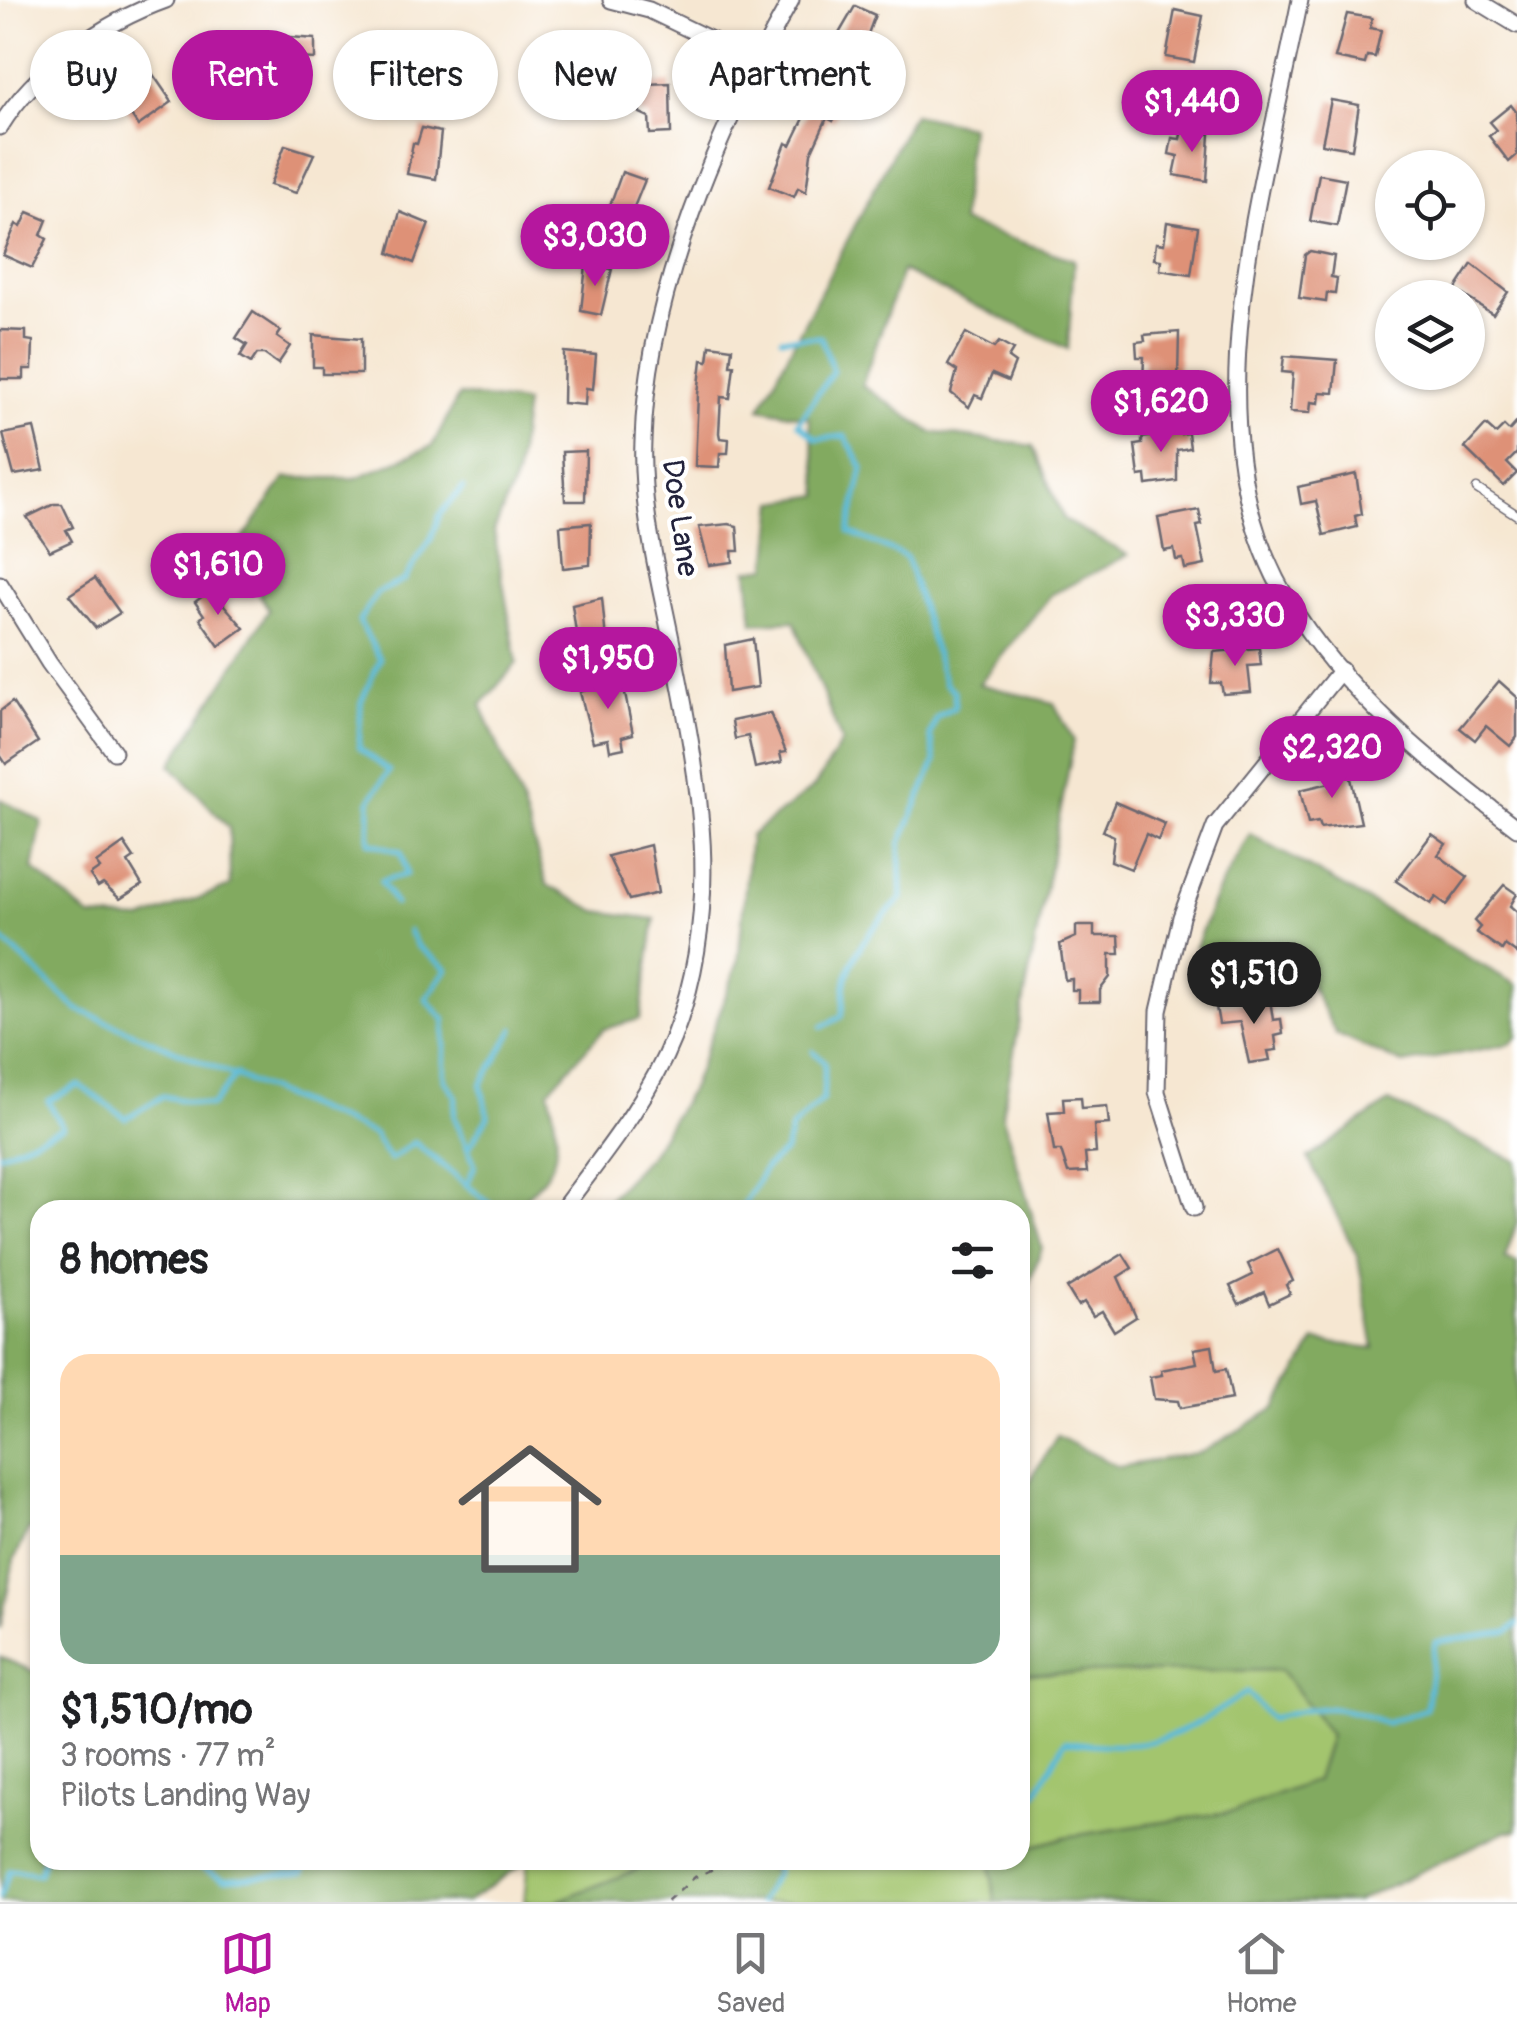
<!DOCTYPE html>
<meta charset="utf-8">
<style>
:root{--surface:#fff;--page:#f2f2f2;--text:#202124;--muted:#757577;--line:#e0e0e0;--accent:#b5179e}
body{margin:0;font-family:Pangolin,sans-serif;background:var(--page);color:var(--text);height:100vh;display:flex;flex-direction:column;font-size:38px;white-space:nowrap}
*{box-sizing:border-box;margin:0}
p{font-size:32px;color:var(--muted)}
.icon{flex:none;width:55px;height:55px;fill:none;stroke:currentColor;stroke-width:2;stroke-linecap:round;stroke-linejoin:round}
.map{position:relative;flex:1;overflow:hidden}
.drawer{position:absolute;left:30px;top:1200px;width:1000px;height:670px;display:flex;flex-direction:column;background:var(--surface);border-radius:30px;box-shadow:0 2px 8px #0004}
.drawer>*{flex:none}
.top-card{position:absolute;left:30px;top:30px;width:1000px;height:90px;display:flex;gap:20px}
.fabs{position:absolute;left:1375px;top:150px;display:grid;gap:20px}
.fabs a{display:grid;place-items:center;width:110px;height:110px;border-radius:50%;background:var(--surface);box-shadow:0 2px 8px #0004;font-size:50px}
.price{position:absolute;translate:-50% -85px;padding:0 22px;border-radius:35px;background:var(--accent);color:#fff;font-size:32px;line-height:65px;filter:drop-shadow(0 2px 5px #0008)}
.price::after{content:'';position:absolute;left:50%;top:60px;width:30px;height:22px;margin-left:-15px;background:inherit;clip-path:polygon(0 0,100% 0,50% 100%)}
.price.selected{background:#222;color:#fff}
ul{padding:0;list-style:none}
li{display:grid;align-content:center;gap:20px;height:530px;padding:0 30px}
li span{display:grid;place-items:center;height:310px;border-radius:30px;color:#555}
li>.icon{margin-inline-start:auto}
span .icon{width:180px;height:180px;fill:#fffc;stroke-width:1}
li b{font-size:42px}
h2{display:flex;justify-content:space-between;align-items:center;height:120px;padding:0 30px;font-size:42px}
.chip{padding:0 35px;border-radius:45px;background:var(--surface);box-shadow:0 2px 8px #0004;font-size:35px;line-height:90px}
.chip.selected{background:var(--accent);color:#fff}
.menu{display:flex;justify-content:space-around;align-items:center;height:140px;border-top:2px solid var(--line);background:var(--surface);font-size:28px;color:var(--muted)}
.menu a{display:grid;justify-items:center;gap:5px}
.menu .selected{color:var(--accent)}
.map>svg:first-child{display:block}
.green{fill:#a3c56e;stroke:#627454;stroke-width:2.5}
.forest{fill:#82aa61;stroke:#52664e;stroke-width:2.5}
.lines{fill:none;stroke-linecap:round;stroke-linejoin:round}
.stream{stroke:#5bbbd9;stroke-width:5}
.building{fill:#de9177}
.lane-casing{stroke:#6c6770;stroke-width:11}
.street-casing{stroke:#6c6770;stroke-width:19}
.path{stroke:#6c6770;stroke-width:2.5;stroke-dasharray:8 8;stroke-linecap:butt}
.lane{stroke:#fff;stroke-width:8}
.street{stroke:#fff;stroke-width:15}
.labels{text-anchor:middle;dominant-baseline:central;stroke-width:8;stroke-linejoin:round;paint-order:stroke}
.street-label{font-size:30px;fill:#22223b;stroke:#fff}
</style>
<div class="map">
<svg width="1517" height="1902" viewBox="0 0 1517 1902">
<rect width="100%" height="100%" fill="#fff"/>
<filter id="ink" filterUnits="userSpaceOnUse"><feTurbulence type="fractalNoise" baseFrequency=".01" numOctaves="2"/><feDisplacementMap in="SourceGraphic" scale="20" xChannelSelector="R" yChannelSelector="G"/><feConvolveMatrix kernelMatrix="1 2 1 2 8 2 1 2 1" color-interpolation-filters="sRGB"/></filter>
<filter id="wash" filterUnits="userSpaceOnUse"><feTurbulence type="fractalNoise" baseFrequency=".0048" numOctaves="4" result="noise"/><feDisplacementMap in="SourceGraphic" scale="40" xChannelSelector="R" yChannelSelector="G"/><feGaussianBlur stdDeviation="2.25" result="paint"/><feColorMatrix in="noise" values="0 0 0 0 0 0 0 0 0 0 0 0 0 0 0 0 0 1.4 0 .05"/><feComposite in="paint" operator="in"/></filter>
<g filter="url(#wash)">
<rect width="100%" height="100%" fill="#f6e7d2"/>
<!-- green -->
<g class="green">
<polygon points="1281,1670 1330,1735 1316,1780 1236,1811 1065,1837 1020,1850 1020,1674"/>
<polygon points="528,1860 661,1860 555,1902 524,1902"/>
<polygon points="759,1860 990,1860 995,1902 760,1902 776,1873"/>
</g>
<!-- forest -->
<g class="forest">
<polygon points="913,114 970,126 961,222 1074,260 1068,349 902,271 862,385 931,432 1033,446 1064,520 1128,555 1051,595 979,684 1054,703 1074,741 1002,1114 1042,1248 1020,1307 1020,1210 617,1210 608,1200 651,1153 692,1087 738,962 750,836 814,787 842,742 794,621 753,623 748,570 768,567 775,502 820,495 809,418 760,408"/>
<path d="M459,395L525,403L516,477L494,531L517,663L481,705L521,800L547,885L597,911L655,919L640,1019L604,1029L549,1090C562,1153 563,1165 512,1210H40V1529H29L14,1560L0,1629V799L42,822L33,869L90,917L142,920L230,886L229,828L171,765L269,610L234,552L285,478H356L432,446Z"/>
<polygon points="1250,834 1517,985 1517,1037 1510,1044 1403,1064 1336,1034 1308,980 1195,947 1217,892"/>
<polygon points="1389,1102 1517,1161 1517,1222 1505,1259 1517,1263 1517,1831 1506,1831 1356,1902 995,1902 990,1860 1020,1860 1020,1850 1065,1837 1236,1811 1316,1780 1330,1735 1281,1670 1020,1674 1020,1497 1057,1436 1119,1467 1202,1452 1276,1408 1315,1341 1374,1348 1358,1258 1308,1158"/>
<polygon points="0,1657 40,1674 40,1860 528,1860 467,1902 0,1902"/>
<polygon points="661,1860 759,1860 776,1873 760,1902 555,1902"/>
</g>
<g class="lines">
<!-- stream -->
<g class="stream">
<path d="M781,338L821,337L833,371L798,423L817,439L845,436L863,468L849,532L906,557L945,684L954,691L955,707L937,717L930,735L935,762L900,845L902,898C877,923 857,943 847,977C843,990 846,1004 841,1017L822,1027"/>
<polyline points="395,904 381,881 407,874 401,852 369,842 370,800 389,771 359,748 361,702 380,659 359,621 377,593 404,580 431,539 440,514 463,488"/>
<polyline points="409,931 417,946 447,969 426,999 445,1020 444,1079 456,1096 454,1116 475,1165 467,1185"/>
<polyline points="0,943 3,940 77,1009 373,1134 390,1160 414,1142 495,1208"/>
<polyline points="468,1149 488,1116 481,1085 514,1029"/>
<polyline points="0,1154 63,1127 48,1101 79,1085 126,1118 163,1096 211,1106 237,1074"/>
<polyline points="741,1210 765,1168 785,1151 791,1129 823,1099 825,1063 813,1051"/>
<path d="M1020,1796L1036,1794L1065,1741C1150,1754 1177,1738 1247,1692L1270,1719C1319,1704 1338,1704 1386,1723L1426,1709L1435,1642L1508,1632L1517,1624"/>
<polyline points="187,1860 224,1879 304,1872 304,1860"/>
<polyline points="0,1897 10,1870 40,1874 44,1860"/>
<polyline points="760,1902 776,1873 776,1860"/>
</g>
</g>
<g id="blocks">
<!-- building -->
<g class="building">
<polygon points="855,6 875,15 858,61 830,49"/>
<polygon points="1175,10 1203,16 1194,62 1166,57"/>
<polygon points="1347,14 1372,18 1370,28 1381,30 1375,57 1367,56 1365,64 1335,58"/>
<polygon points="265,35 315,39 315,59 298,58 293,60 293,68 279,67 279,59 265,59"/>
<polygon points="444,35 458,64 451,68 454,74 428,86 425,79 416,84 403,59"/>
<polygon points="152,73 172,102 138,126 116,93"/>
<polygon points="816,78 847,93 833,121 827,118 811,153 806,192 798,188 794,197 769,187 786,143 791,145 808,110 801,107"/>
<polygon points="670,83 671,133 650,134 649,117 640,113 639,98 646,98 646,84"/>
<polygon points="1331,100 1359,105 1352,149 1322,144"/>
<polygon points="1511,105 1517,113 1517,155 1509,162 1489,136 1497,130 1490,122"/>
<polygon points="422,128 441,132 436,179 407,174 413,143 417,144"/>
<polygon points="1182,129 1210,134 1207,181 1174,175 1178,156 1169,154 1172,138 1180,139"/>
<polygon points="285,145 314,154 296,193 270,185"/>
<polygon points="622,172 645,180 626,227 605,219"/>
<polygon points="1319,174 1346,179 1337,226 1310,221"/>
<polygon points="28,212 47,220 41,235 47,239 32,268 3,255 16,224 21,227"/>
<polygon points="400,212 429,224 414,263 389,253"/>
<polygon points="1167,222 1198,227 1191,275 1160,270 1161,260 1154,259 1156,243 1164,244"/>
<polygon points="1310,251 1334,256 1331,277 1337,278 1335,294 1327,293 1326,302 1299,298 1305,255"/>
<polygon points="1472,264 1508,292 1493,314 1455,290"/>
<polygon points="586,265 612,269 601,315 581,311"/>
<polygon points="253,312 281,331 277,337 290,346 278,364 264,354 257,354 251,363 240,356 247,345 236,338"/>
<polygon points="0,330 26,331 26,340 33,341 32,369 24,369 24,379 0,379"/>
<polygon points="1179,332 1178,378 1173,378 1172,387 1143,384 1144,357 1137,357 1136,342 1145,341 1144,335"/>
<polygon points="966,333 994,348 999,342 1013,350 1008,358 1015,363 1008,381 992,374 982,398 975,395 969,407 951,393 957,371 948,365"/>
<polygon points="313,335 361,339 361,374 322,374 322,367 313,367"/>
<polygon points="710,345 732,348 730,365 734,365 730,398 721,397 719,433 720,438 729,439 728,453 720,453 719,467 695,466 698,394 702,360 708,361"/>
<polygon points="564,352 596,355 593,389 586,388 585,405 563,403"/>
<polygon points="1284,356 1337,360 1334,393 1320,392 1319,403 1311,402 1310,413 1290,412 1293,373 1282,372"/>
<polygon points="1517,422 1517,453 1507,463 1517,473 1504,486 1465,448 1486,425 1496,434 1504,426 1509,431"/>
<polygon points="1179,424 1181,434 1188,433 1190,448 1177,450 1177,481 1147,485 1146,475 1139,476 1135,445 1142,444 1142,438 1162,435 1161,426"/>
<polygon points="34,428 44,470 14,475 3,434"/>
<polygon points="586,451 585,501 565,501 562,452"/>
<polygon points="1356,474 1362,514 1355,516 1357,527 1324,535 1316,501 1301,504 1298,487"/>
<polygon points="54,504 62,504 73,527 66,530 72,541 50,551 27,517"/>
<polygon points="1199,510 1202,525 1197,526 1205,565 1185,569 1183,559 1176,560 1174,549 1164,551 1158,518"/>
<polygon points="591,523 590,565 563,568 560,526"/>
<polygon points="729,524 737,526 739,551 732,551 733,562 709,565 699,527"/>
<polygon points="95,578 120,613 96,628 69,595"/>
<polygon points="211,590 244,628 219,646 200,619 204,615 195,602"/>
<polygon points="602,598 606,640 578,646 572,605"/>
<polygon points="753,639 758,687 728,692 725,645"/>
<polygon points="1259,648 1261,665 1248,666 1251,692 1223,694 1221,683 1211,683 1214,652"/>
<polygon points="621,674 633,734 622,737 624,748 610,751 608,739 593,742 580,692 598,686 597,679"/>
<polygon points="1499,681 1517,697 1517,737 1510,746 1486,726 1475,740 1460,728"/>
<polygon points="12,702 38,742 6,764 0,755 0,711"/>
<polygon points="770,713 786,752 780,753 782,762 755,768 748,736 735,739 732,721"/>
<polygon points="1348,765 1361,823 1320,828 1318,822 1308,824 1300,790 1334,782 1331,769"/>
<polygon points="1115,802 1165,824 1158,840 1146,834 1131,869 1111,861 1114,836 1103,831"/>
<polygon points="1432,834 1446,844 1438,855 1468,877 1447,905 1436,897 1431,904 1396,881"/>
<polygon points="124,843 134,858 128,862 142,885 120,899 103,884 98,887 90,875 100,868 96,863"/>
<polygon points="650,845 658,893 629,900 608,856"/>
<polygon points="1504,885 1517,894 1510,906 1517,912 1517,954 1505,945 1502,950 1476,932 1480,927 1474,921"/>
<polygon points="1076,926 1094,926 1094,936 1119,936 1120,954 1110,954 1110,977 1100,990 1100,1002 1078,1002 1078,990 1072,990 1072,979 1065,980 1060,944 1076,937"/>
<polygon points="1270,999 1273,1020 1281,1019 1283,1034 1275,1036 1277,1050 1268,1051 1270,1060 1249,1063 1240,1022 1219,1024 1216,1007"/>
<polygon points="1081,1097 1082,1108 1107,1106 1109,1124 1094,1125 1096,1153 1085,1154 1087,1172 1068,1173 1061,1151 1054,1151 1048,1112 1064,1111 1063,1098"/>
<polygon points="1278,1249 1293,1281 1286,1285 1290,1294 1269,1304 1264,1292 1239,1304 1230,1286 1253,1275 1248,1264"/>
<polygon points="1123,1254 1132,1268 1118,1277 1136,1317 1114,1331 1102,1311 1093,1316 1084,1302 1078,1306 1067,1288"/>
<polygon points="1212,1346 1216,1371 1226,1369 1232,1399 1180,1408 1178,1401 1154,1399 1150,1377 1162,1375 1161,1370 1197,1363 1194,1349"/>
</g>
</g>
</g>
<g filter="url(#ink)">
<use href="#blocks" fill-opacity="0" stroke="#6c6770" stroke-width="2.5"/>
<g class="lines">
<defs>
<polyline id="lane" points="1477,489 1517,515"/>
<g id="street">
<polyline points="611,0 649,10 757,62"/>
<path d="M1300,0C1265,182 1184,429 1287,599C1344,693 1431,763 1517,828"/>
<polyline points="1476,0 1517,25"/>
<path d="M0,127C34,70 104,22 166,0"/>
<polyline points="0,584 49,663 114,752"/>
<polyline points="1194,1208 1157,1092 1159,1011 1181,917 1215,826 1341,670"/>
<path d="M562,1210C601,1157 648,1101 673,1038C725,905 699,780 672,644C659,578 640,508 643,441C647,293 719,128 791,0"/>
</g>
</defs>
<!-- lane casing -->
<use href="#lane" class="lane-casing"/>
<!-- street casing -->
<use href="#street" class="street-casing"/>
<!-- path -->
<polyline class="path" points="667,1902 695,1877 734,1860"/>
<!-- lane -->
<use href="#lane" class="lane"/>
<!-- street -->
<use href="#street" class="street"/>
</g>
</g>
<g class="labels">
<!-- street labels -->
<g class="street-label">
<text transform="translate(680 518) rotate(82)">Doe Lane</text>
</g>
</g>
</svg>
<div class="fabs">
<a><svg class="icon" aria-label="locate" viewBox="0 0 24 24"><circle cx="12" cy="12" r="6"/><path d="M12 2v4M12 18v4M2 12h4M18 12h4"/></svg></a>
<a><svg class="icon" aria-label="layers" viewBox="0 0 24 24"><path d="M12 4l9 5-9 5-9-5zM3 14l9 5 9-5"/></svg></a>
</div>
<b class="price" style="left:1192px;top:155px">$1,440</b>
<b class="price" style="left:595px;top:289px">$3,030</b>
<b class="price" style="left:1161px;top:455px">$1,620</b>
<b class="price" style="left:218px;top:618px">$1,610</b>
<b class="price" style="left:1235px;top:669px">$3,330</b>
<b class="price" style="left:608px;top:712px">$1,950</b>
<b class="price" style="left:1332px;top:801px">$2,320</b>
<b class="price selected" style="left:1254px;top:1027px">$1,510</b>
<div class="top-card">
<a class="chip">Buy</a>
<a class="chip selected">Rent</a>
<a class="chip">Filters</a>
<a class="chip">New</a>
<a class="chip">Apartment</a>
</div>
<section class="drawer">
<h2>8 homes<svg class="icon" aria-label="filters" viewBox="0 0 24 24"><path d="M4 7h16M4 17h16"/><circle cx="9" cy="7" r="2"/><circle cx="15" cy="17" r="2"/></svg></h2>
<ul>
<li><span style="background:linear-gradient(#ffd9b3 65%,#7fa58c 0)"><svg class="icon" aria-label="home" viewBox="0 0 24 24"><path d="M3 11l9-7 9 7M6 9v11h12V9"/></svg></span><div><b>$1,510/mo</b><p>3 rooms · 77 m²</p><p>Pilots Landing Way</p></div></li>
</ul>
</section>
</div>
<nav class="menu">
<a class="selected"><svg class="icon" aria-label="map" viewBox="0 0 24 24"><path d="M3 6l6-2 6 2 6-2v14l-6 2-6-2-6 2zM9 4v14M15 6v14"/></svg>Map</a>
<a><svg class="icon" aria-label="saved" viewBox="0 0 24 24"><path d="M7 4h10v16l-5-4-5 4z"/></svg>Saved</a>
<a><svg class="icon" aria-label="home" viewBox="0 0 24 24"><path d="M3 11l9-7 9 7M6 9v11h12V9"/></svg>Home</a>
</nav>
